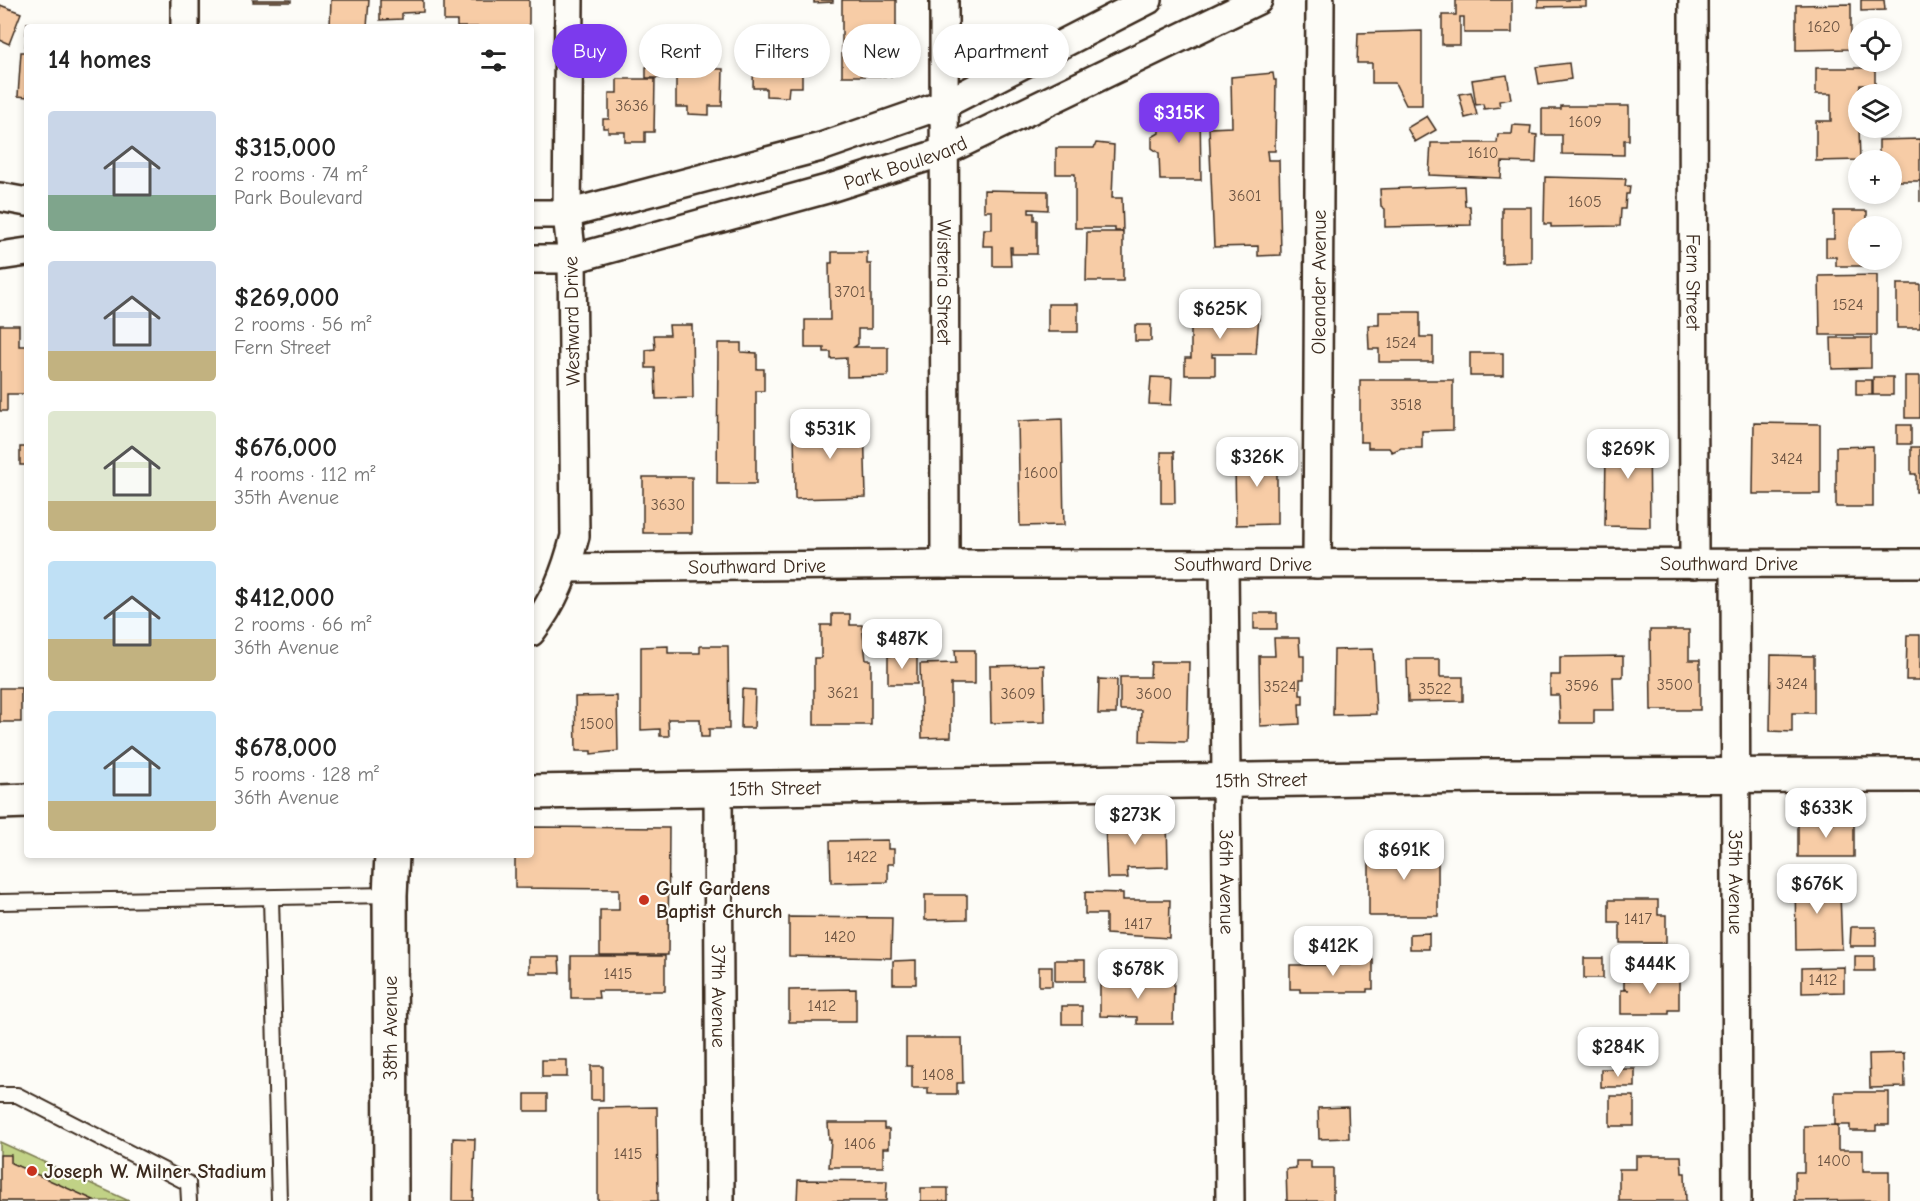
<!DOCTYPE html>
<meta charset="utf-8">
<style>
:root{--surface:#fff;--page:#f6f6f6;--text:#222;--muted:#767676;--accent:#7c3aed}
body{margin:0;font-family:"Comic Neue",sans-serif;background:var(--page);color:var(--text);height:100vh;display:flex;flex-direction:column;font-size:22px;white-space:nowrap}
*{box-sizing:border-box;margin:0}
p{font-size:20px;color:var(--muted)}
.icon{flex:none;width:33px;height:33px;fill:none;stroke:currentColor;stroke-width:2;stroke-linecap:round;stroke-linejoin:round}
.map{position:relative;flex:1;overflow:hidden}
.panel{position:absolute;left:24px;top:24px;width:510px;height:834px;display:flex;flex-direction:column;background:var(--surface);border-radius:6px;box-shadow:0 3px 9px #0003}
.panel>*{flex:none}
.hud{position:absolute;left:552px;top:24px;width:570px;height:54px;display:flex;gap:12px}
.controls{position:absolute;left:1848px;top:18px;display:grid;gap:12px}
.controls a{display:grid;place-items:center;width:54px;height:54px;border-radius:50%;background:var(--surface);box-shadow:0 3px 9px #0003;font-size:30px}
.price{position:absolute;translate:-50% -51px;padding:0 14px;border-radius:12px;background:#fff;color:#222;font-size:20px;line-height:39px;filter:drop-shadow(0 2px 3px #0008)}
.price::after{content:'';position:absolute;left:50%;top:36px;width:18px;height:14px;margin-left:-9px;background:inherit;clip-path:polygon(0 0,100% 0,50% 100%)}
.price.selected{background:var(--accent);color:#fff}
ul{padding:0;list-style:none}
li{display:flex;align-items:center;gap:18px;height:150px;padding:0 24px}
li span{display:grid;place-items:center;flex:none;width:168px;height:120px;border-radius:6px;color:#555}
li>.icon{margin-inline-start:auto}
span .icon{width:72px;height:72px;fill:#fffc;stroke-width:1}
li b{font-size:26px}
h2{display:flex;justify-content:space-between;align-items:center;height:72px;padding:0 24px;font-size:26px}
.tag{padding:0 21px;border-radius:27px;background:var(--surface);box-shadow:0 3px 9px #0003;font-size:21px;line-height:54px}
.tag.selected{background:var(--accent);color:#fff}
.map>svg:first-child{display:block}
.green{fill:#c1d286;stroke:#7e7e52;stroke-width:1.5}
.building{fill:#f7cca6;stroke:#3b2a1e;stroke-width:1.5}
.lines{fill:none;stroke-linecap:round;stroke-linejoin:round}
.service-casing{stroke:#3b2a1e;stroke-width:18}
.minor-casing{stroke:#3b2a1e;stroke-width:32}
.tertiary-casing{stroke:#3b2a1e;stroke-width:38}
.secondary-casing{stroke:#3b2a1e;stroke-width:38}
.service{stroke:#fdfcf7;stroke-width:14}
.minor{stroke:#fdfcf7;stroke-width:27}
.tertiary{stroke:#fdfcf7;stroke-width:33}
.secondary{stroke:#fdfcf7;stroke-width:33}
.poi-dot{fill:#c8321e;stroke:#fdfcf7;stroke-width:2}
.labels{text-anchor:middle;dominant-baseline:central;stroke-width:4.5;stroke-linejoin:round;paint-order:stroke}
.number-label{font-size:16px;fill:#6a5240}
.street-label{font-size:20px;fill:#3b2a1e;stroke:#fdfcf7}
.poi-label{font-size:20px;font-weight:bold;fill:#3b2a1e;stroke:#fdfcf7;text-anchor:start}
</style>
<div class="map">
<svg width="1920" height="1201" viewBox="0 0 1920 1201">
<rect width="100%" height="100%" fill="#fdfcf7"/>
<filter id="ink" filterUnits="userSpaceOnUse"><feTurbulence type="fractalNoise" baseFrequency=".0167" numOctaves="2"/><feDisplacementMap in="SourceGraphic" scale="12" xChannelSelector="R" yChannelSelector="G"/><feConvolveMatrix kernelMatrix="1 2 1 2 8 2 1 2 1" color-interpolation-filters="sRGB"/></filter>
<g filter="url(#ink)">
<!-- green -->
<polygon class="green" points="0,1142 129,1201 0,1201"/>
<!-- building -->
<g class="building">
<rect x="253" y="0" width="38" height="2"/>
<polygon points="331,0 369,0 367,27 330,26"/>
<polygon points="380,0 423,0 423,12 402,13 402,19 380,20"/>
<polygon points="444,0 529,0 529,27 457,27 457,21 444,21"/>
<polygon points="814,0 833,0 833,2 814,3"/>
<rect x="842" y="0" width="54" height="76"/>
<polygon points="1456,0 1512,0 1512,33 1464,33 1464,17 1460,17 1460,45 1442,45 1442,15 1456,15"/>
<polygon points="1538,0 1586,0 1586,6 1538,7"/>
<polygon points="1861,0 1884,0 1885,10 1861,11"/>
<polygon points="1851,4 1851,49 1796,50 1796,5"/>
<polygon points="0,5 21,13 9,44 0,40"/>
<polygon points="27,23 45,24 45,27 27,27 27,97 18,96 21,52 25,52"/>
<polygon points="1422,31 1422,105 1406,105 1395,83 1372,83 1372,63 1357,63 1358,33"/>
<polygon points="754,38 767,38 767,48 802,49 802,87 789,87 788,97 766,96 766,88 753,88"/>
<polygon points="1569,63 1571,79 1539,84 1536,67"/>
<rect x="646" y="67" width="23" height="11"/>
<polygon points="676,68 723,69 722,106 709,106 709,115 688,114 688,107 676,107"/>
<polygon points="1816,68 1875,68 1875,85 1860,85 1858,94 1860,160 1816,161 1816,121 1831,121 1831,94 1816,94"/>
<polygon points="1273,73 1274,80 1276,80 1275,151 1267,151 1268,160 1279,160 1281,255 1258,256 1258,246 1214,247 1209,128 1232,127 1231,77"/>
<polygon points="1507,75 1511,99 1499,101 1500,107 1484,109 1483,104 1476,105 1472,80"/>
<polygon points="617,79 655,79 654,132 645,132 645,142 625,142 625,132 608,132 608,128 603,128 603,119 609,119 609,93 617,93"/>
<polygon points="1471,92 1477,115 1465,118 1459,94"/>
<polygon points="1561,106 1629,106 1629,140 1624,140 1624,155 1562,154 1562,135 1542,135 1542,109 1561,109"/>
<polygon points="1158,109 1200,109 1201,180 1160,180 1159,153 1152,148 1152,137 1159,133"/>
<polygon points="1427,116 1436,130 1415,142 1407,128"/>
<polygon points="1513,125 1531,126 1530,134 1537,135 1536,163 1502,162 1501,178 1429,175 1431,143 1497,143 1498,134 1512,134"/>
<polygon points="1920,139 1920,202 1920,181 1892,181 1892,160 1879,160 1879,140"/>
<polygon points="1096,143 1114,145 1112,198 1122,198 1123,231 1115,231 1115,228 1075,228 1075,174 1056,174 1056,148 1094,148"/>
<polygon points="1545,177 1626,179 1625,186 1630,186 1629,194 1626,194 1625,209 1621,209 1620,226 1551,227 1551,224 1544,224"/>
<polygon points="1464,186 1465,206 1470,206 1471,225 1385,227 1385,209 1381,206 1380,189"/>
<polygon points="984,190 1048,191 1048,210 1029,209 1029,213 1034,213 1034,220 1037,220 1037,254 1012,254 1012,247 1010,247 1011,266 993,266 993,246 983,246 984,229 992,229 992,211 984,211"/>
<polygon points="1502,207 1531,207 1531,262 1502,263"/>
<polygon points="1834,211 1867,211 1867,226 1858,226 1858,260 1868,260 1868,266 1836,266 1836,257 1826,257 1826,239 1834,239"/>
<polygon points="1087,232 1123,232 1123,281 1086,281"/>
<polygon points="832,252 867,252 867,264 871,264 871,329 858,329 858,344 854,347 888,347 888,376 847,377 847,358 831,359 831,352 824,352 824,348 805,348 805,320 830,320 829,263 832,263"/>
<polygon points="1877,275 1877,335 1820,335 1819,276"/>
<rect x="1897" y="284" width="23" height="44"/>
<rect x="1048" y="304" width="30" height="28"/>
<polygon points="1379,312 1420,312 1420,337 1433,337 1433,362 1379,362 1379,349 1369,349 1368,325 1379,325"/>
<polygon points="1191,315 1259,315 1256,354 1212,354 1212,357 1215,357 1215,375 1185,375 1185,358 1191,358"/>
<polygon points="0,325 19,325 19,346 27,346 27,394 7,394 7,411 0,411"/>
<polygon points="669,325 692,325 693,398 656,399 655,368 646,368 646,350 655,349 654,335 670,335"/>
<rect x="1135" y="325" width="16" height="16"/>
<polygon points="1831,338 1871,338 1871,368 1832,369"/>
<polygon points="718,343 741,343 741,352 757,353 757,369 764,369 764,391 756,391 756,484 717,484"/>
<rect x="1470" y="353" width="33" height="23"/>
<rect x="1905" y="376" width="15" height="42"/>
<polygon points="1151,377 1172,378 1171,405 1149,404"/>
<rect x="1873" y="377" width="20" height="18"/>
<polygon points="1360,380 1453,380 1453,430 1422,431 1422,448 1401,448 1392,452 1389,448 1368,448 1368,442 1360,442"/>
<rect x="1856" y="380" width="16" height="15"/>
<polygon points="1062,419 1064,525 1020,526 1018,421"/>
<polygon points="864,421 866,497 795,499 794,423"/>
<polygon points="1754,423 1820,424 1820,494 1753,494"/>
<rect x="1897" y="425" width="14" height="19"/>
<polygon points="1610,432 1649,432 1650,527 1605,526 1606,449 1610,450"/>
<polygon points="1873,446 1873,507 1836,507 1836,447"/>
<rect x="20" y="447" width="7" height="18"/>
<polygon points="1911,447 1920,447 1920,492 1916,492 1916,474 1911,474"/>
<polygon points="1240,451 1274,451 1274,455 1279,455 1280,465 1277,465 1277,524 1236,525 1235,465 1240,465"/>
<polygon points="1161,452 1174,452 1175,503 1161,503"/>
<rect x="643" y="477" width="49" height="56"/>
<rect x="1254" y="613" width="23" height="16"/>
<polygon points="832,614 850,614 850,625 862,625 866,660 871,660 871,725 814,725 814,658 821,658 821,625 832,625"/>
<polygon points="1650,630 1689,630 1689,660 1700,660 1700,710 1651,710"/>
<polygon points="1907,635 1920,635 1920,680 1906,680"/>
<polygon points="1274,638 1299,638 1300,656 1304,656 1304,679 1300,679 1300,695 1303,695 1303,704 1299,704 1300,724 1260,726 1259,656 1275,656"/>
<polygon points="668,646 668,653 700,653 700,646 728,646 729,729 709,729 709,737 701,737 700,719 668,719 669,736 660,736 660,729 641,730 641,647"/>
<polygon points="1373,649 1376,714 1333,715 1334,650"/>
<polygon points="955,650 975,650 975,684 951,684 951,737 922,738 920,664 956,663"/>
<polygon points="1771,655 1814,656 1814,713 1792,713 1792,732 1770,731"/>
<rect x="888" y="656" width="29" height="28"/>
<polygon points="1623,656 1623,677 1613,677 1614,710 1594,710 1594,723 1560,723 1559,695 1550,695 1550,675 1560,675 1560,657"/>
<polygon points="1407,659 1440,659 1440,677 1463,677 1463,701 1408,702"/>
<polygon points="1151,662 1189,662 1187,742 1140,741 1141,710 1120,710 1120,677 1150,677"/>
<polygon points="1044,665 1045,722 991,723 990,666"/>
<polygon points="1099,679 1117,680 1116,714 1098,714"/>
<rect x="0" y="688" width="21" height="34"/>
<polygon points="742,689 755,690 754,728 741,728"/>
<polygon points="617,696 618,751 591,754 591,751 576,751 575,697"/>
<polygon points="1167,819 1168,867 1127,868 1128,878 1107,878 1105,821"/>
<polygon points="1798,821 1854,822 1854,857 1798,857"/>
<polygon points="531,827 669,828 668,955 600,955 600,910 619,910 619,889 515,888 515,855 531,855"/>
<polygon points="888,840 888,849 894,849 894,864 888,864 888,882 831,883 830,841"/>
<rect x="1369" y="846" width="69" height="70"/>
<polygon points="1795,875 1827,875 1828,894 1840,893 1842,949 1796,950"/>
<polygon points="1085,892 1123,893 1123,900 1170,900 1169,938 1106,934 1106,914 1085,914"/>
<polygon points="925,895 967,895 967,919 925,920"/>
<polygon points="1609,900 1658,900 1658,915 1666,915 1666,943 1620,943 1620,923 1609,923"/>
<polygon points="789,917 892,918 891,958 789,956"/>
<polygon points="1851,927 1876,927 1876,946 1850,946"/>
<polygon points="1429,933 1429,949 1410,949 1410,934"/>
<polygon points="571,956 665,956 665,991 598,991 599,998 571,998"/>
<rect x="1855" y="956" width="19" height="15"/>
<polygon points="529,957 559,957 560,973 529,973"/>
<rect x="1584" y="958" width="19" height="20"/>
<polygon points="916,960 916,984 893,984 893,961"/>
<rect x="1055" y="960" width="30" height="21"/>
<polygon points="1351,960 1373,960 1373,989 1367,989 1367,992 1300,992 1300,989 1290,989 1290,965 1351,965"/>
<rect x="1039" y="967" width="13" height="19"/>
<polygon points="1844,967 1844,992 1802,993 1802,968"/>
<polygon points="1629,974 1679,976 1679,1010 1669,1010 1669,1014 1621,1014 1621,990 1629,990 1624,989 1624,981 1629,981"/>
<polygon points="1100,979 1174,979 1173,1024 1137,1024 1137,1017 1100,1016"/>
<polygon points="856,989 856,1022 789,1022 789,990"/>
<rect x="1062" y="1006" width="20" height="18"/>
<polygon points="906,1038 962,1038 963,1083 957,1083 957,1094 928,1094 928,1088 912,1088 912,1066 906,1066"/>
<polygon points="1904,1053 1905,1087 1870,1088 1869,1054"/>
<rect x="542" y="1060" width="25" height="17"/>
<rect x="591" y="1066" width="12" height="34"/>
<rect x="1601" y="1069" width="34" height="18"/>
<polygon points="1835,1092 1889,1092 1889,1125 1876,1125 1876,1131 1850,1131 1850,1125 1835,1125"/>
<rect x="525" y="1094" width="22" height="17"/>
<rect x="1610" y="1096" width="24" height="30"/>
<polygon points="657,1107 658,1201 598,1201 598,1108"/>
<polygon points="1348,1107 1349,1138 1319,1139 1318,1108"/>
<polygon points="828,1123 884,1123 884,1129 889,1129 889,1148 883,1148 883,1167 829,1167 831,1140 829,1140"/>
<polygon points="1838,1125 1838,1150 1863,1150 1863,1171 1889,1171 1889,1200 1795,1201 1795,1172 1804,1172 1804,1126"/>
<polygon points="453,1138 475,1139 473,1201 452,1201"/>
<polygon points="0,1155 11,1155 11,1163 96,1201 0,1201"/>
<polygon points="1636,1156 1681,1156 1682,1173 1685,1173 1686,1201 1619,1201 1619,1169 1636,1169"/>
<polygon points="1296,1161 1311,1161 1311,1168 1333,1168 1333,1201 1287,1201 1286,1169 1296,1168"/>
<polygon points="798,1180 887,1181 886,1201 797,1201"/>
<rect x="921" y="1188" width="27" height="13"/>
</g>
<g class="lines">
<defs>
<g id="service">
<polyline points="271,898 279,1201"/>
<polyline points="0,902 390,895"/>
<polyline points="0,1095 17,1095 188,1183 189,1201"/>
</g>
<g id="minor">
<polyline points="185,0 185,27"/>
<path id="s1" d="M944,0L945,564"/>
<path id="s2" d="M1693,0L1694,564"/>
<polyline points="0,197 27,202"/>
<polyline points="531,214 567,214 821,147 945,104 1148,0"/>
<polyline points="0,256 27,252"/>
<path id="s3" d="M531,259H572L827,189L943,152L1258,0"/>
<path id="s4" d="M1224,564L1230,1201"/>
<path id="s5" d="M1317,564L1320,0"/>
<path id="s6" d="M1735,564L1737,1201"/>
<path id="s7" d="M567,568L945,564L1920,563"/>
<path d="M531,632C554,602 566,572 575,536L572,259L567,214L569,0"/>
<path id="s8" d="M718,790L720,1201"/>
</g>
<polyline id="tertiary" points="391,1201 390,895 392,855"/>
<g id="secondary">
<path id="s9" d="M531,792L1481,776L1920,775"/>
<polyline points="0,802 27,801"/>
</g>
</defs>
<!-- service casing -->
<use href="#service" class="service-casing"/>
<!-- minor casing -->
<use href="#minor" class="minor-casing"/>
<!-- tertiary casing -->
<use href="#tertiary" class="tertiary-casing"/>
<!-- secondary casing -->
<use href="#secondary" class="secondary-casing"/>
<!-- service -->
<use href="#service" class="service"/>
<!-- minor -->
<use href="#minor" class="minor"/>
<!-- tertiary -->
<use href="#tertiary" class="tertiary"/>
<!-- secondary -->
<use href="#secondary" class="secondary"/>
</g>
</g>
<!-- markers -->
<g class="poi-dot">
<circle cx="644" cy="900" r="6"/>
<circle cx="32" cy="1171" r="6"/>
</g>
<g class="labels">
<!-- number labels -->
<g class="number-label">
<text x="1824" y="27">1620</text>
<text x="632" y="106">3636</text>
<text x="1585" y="122">1609</text>
<text x="1483" y="153">1610</text>
<text x="1245" y="196">3601</text>
<text x="1585" y="202">1605</text>
<text x="850" y="292">3701</text>
<text x="1848" y="305">1524</text>
<text x="1401" y="343">1524</text>
<text x="1406" y="405">3518</text>
<text x="1787" y="459">3424</text>
<text x="1041" y="473">1600</text>
<text x="668" y="505">3630</text>
<text x="1792" y="684">3424</text>
<text x="1675" y="685">3500</text>
<text x="1582" y="686">3596</text>
<text x="1280" y="687">3524</text>
<text x="1435" y="689">3522</text>
<text x="843" y="693">3621</text>
<text x="1018" y="694">3609</text>
<text x="1154" y="694">3600</text>
<text x="597" y="724">1500</text>
<text x="862" y="857">1422</text>
<text x="1638" y="919">1417</text>
<text x="1138" y="924">1417</text>
<text x="840" y="937">1420</text>
<text x="618" y="974">1415</text>
<text x="1823" y="980">1412</text>
<text x="822" y="1006">1412</text>
<text x="938" y="1075">1408</text>
<text x="860" y="1144">1406</text>
<text x="628" y="1154">1415</text>
<text x="1834" y="1161">1400</text>
</g>
<!-- street labels -->
<g class="street-label">
<text stroke="none"><textPath href="#s3" startOffset="388">Park Boulevard</textPath></text>
<text stroke="none"><textPath href="#s1" startOffset="282">Wisteria Street</textPath></text>
<text stroke="none"><textPath href="#s5" startOffset="282">Oleander Avenue</textPath></text>
<text stroke="none"><textPath href="#s2" startOffset="282">Fern Street</textPath></text>
<text transform="translate(572 321) rotate(-91)">Westward Drive</text>
<text stroke="none"><textPath href="#s7" startOffset="676">Southward Drive</textPath></text>
<text stroke="none"><textPath href="#s7" startOffset="1162">Southward Drive</textPath></text>
<text stroke="none"><textPath href="#s7" startOffset="190">Southward Drive</textPath></text>
<text stroke="none"><textPath href="#s9" startOffset="730">15th Street</textPath></text>
<text stroke="none"><textPath href="#s9" startOffset="244">15th Street</textPath></text>
<text stroke="none"><textPath href="#s6" startOffset="318">35th Avenue</textPath></text>
<text stroke="none"><textPath href="#s4" startOffset="318">36th Avenue</textPath></text>
<text stroke="none"><textPath href="#s8" startOffset="206">37th Avenue</textPath></text>
<text transform="translate(390 1028) rotate(-90)">38th Avenue</text>
</g>
<!-- poi labels -->
<g class="poi-label">
<text x="656" y="888">Gulf Gardens<tspan x="656" dy="23">Baptist Church</tspan></text>
<text x="44" y="1171">Joseph W. Milner Stadium</text>
</g>
</g>
</svg>
<div class="controls">
<a><svg class="icon" aria-label="locate" viewBox="0 0 24 24"><circle cx="12" cy="12" r="6"/><path d="M12 2v4M12 18v4M2 12h4M18 12h4"/></svg></a>
<a><svg class="icon" aria-label="layers" viewBox="0 0 24 24"><path d="M12 4l9 5-9 5-9-5zM3 14l9 5 9-5"/></svg></a>
<a>+</a>
<a>−</a>
</div>
<b class="price selected" style="left:1179px;top:144px">$315K</b>
<b class="price" style="left:1220px;top:340px">$625K</b>
<b class="price" style="left:830px;top:460px">$531K</b>
<b class="price" style="left:1628px;top:480px">$269K</b>
<b class="price" style="left:1257px;top:488px">$326K</b>
<b class="price" style="left:902px;top:670px">$487K</b>
<b class="price" style="left:1826px;top:839px">$633K</b>
<b class="price" style="left:1135px;top:846px">$273K</b>
<b class="price" style="left:1404px;top:881px">$691K</b>
<b class="price" style="left:1817px;top:915px">$676K</b>
<b class="price" style="left:1333px;top:977px">$412K</b>
<b class="price" style="left:1650px;top:995px">$444K</b>
<b class="price" style="left:1138px;top:1000px">$678K</b>
<b class="price" style="left:1618px;top:1078px">$284K</b>
<div class="hud">
<a class="tag selected">Buy</a>
<a class="tag">Rent</a>
<a class="tag">Filters</a>
<a class="tag">New</a>
<a class="tag">Apartment</a>
</div>
<section class="panel">
<h2>14 homes<svg class="icon" aria-label="filters" viewBox="0 0 24 24"><path d="M4 7h16M4 17h16"/><circle cx="9" cy="7" r="2"/><circle cx="15" cy="17" r="2"/></svg></h2>
<ul>
<li><span style="background:linear-gradient(#c9d6e8 70%,#7fa58c 0)"><svg class="icon" aria-label="home" viewBox="0 0 24 24"><path d="M3 11l9-7 9 7M6 9v11h12V9"/></svg></span><div><b>$315,000</b><p>2 rooms · 74 m²</p><p>Park Boulevard</p></div></li>
<li><span style="background:linear-gradient(#c9d6e8 75%,#c2b280 0)"><svg class="icon" aria-label="home" viewBox="0 0 24 24"><path d="M3 11l9-7 9 7M6 9v11h12V9"/></svg></span><div><b>$269,000</b><p>2 rooms · 56 m²</p><p>Fern Street</p></div></li>
<li><span style="background:linear-gradient(#dfe7d0 75%,#c2b280 0)"><svg class="icon" aria-label="home" viewBox="0 0 24 24"><path d="M3 11l9-7 9 7M6 9v11h12V9"/></svg></span><div><b>$676,000</b><p>4 rooms · 112 m²</p><p>35th Avenue</p></div></li>
<li><span style="background:linear-gradient(#bfe0f5 65%,#c2b280 0)"><svg class="icon" aria-label="home" viewBox="0 0 24 24"><path d="M3 11l9-7 9 7M6 9v11h12V9"/></svg></span><div><b>$412,000</b><p>2 rooms · 66 m²</p><p>36th Avenue</p></div></li>
<li><span style="background:linear-gradient(#bfe0f5 75%,#c2b280 0)"><svg class="icon" aria-label="home" viewBox="0 0 24 24"><path d="M3 11l9-7 9 7M6 9v11h12V9"/></svg></span><div><b>$678,000</b><p>5 rooms · 128 m²</p><p>36th Avenue</p></div></li>
</ul>
</section>
</div>
